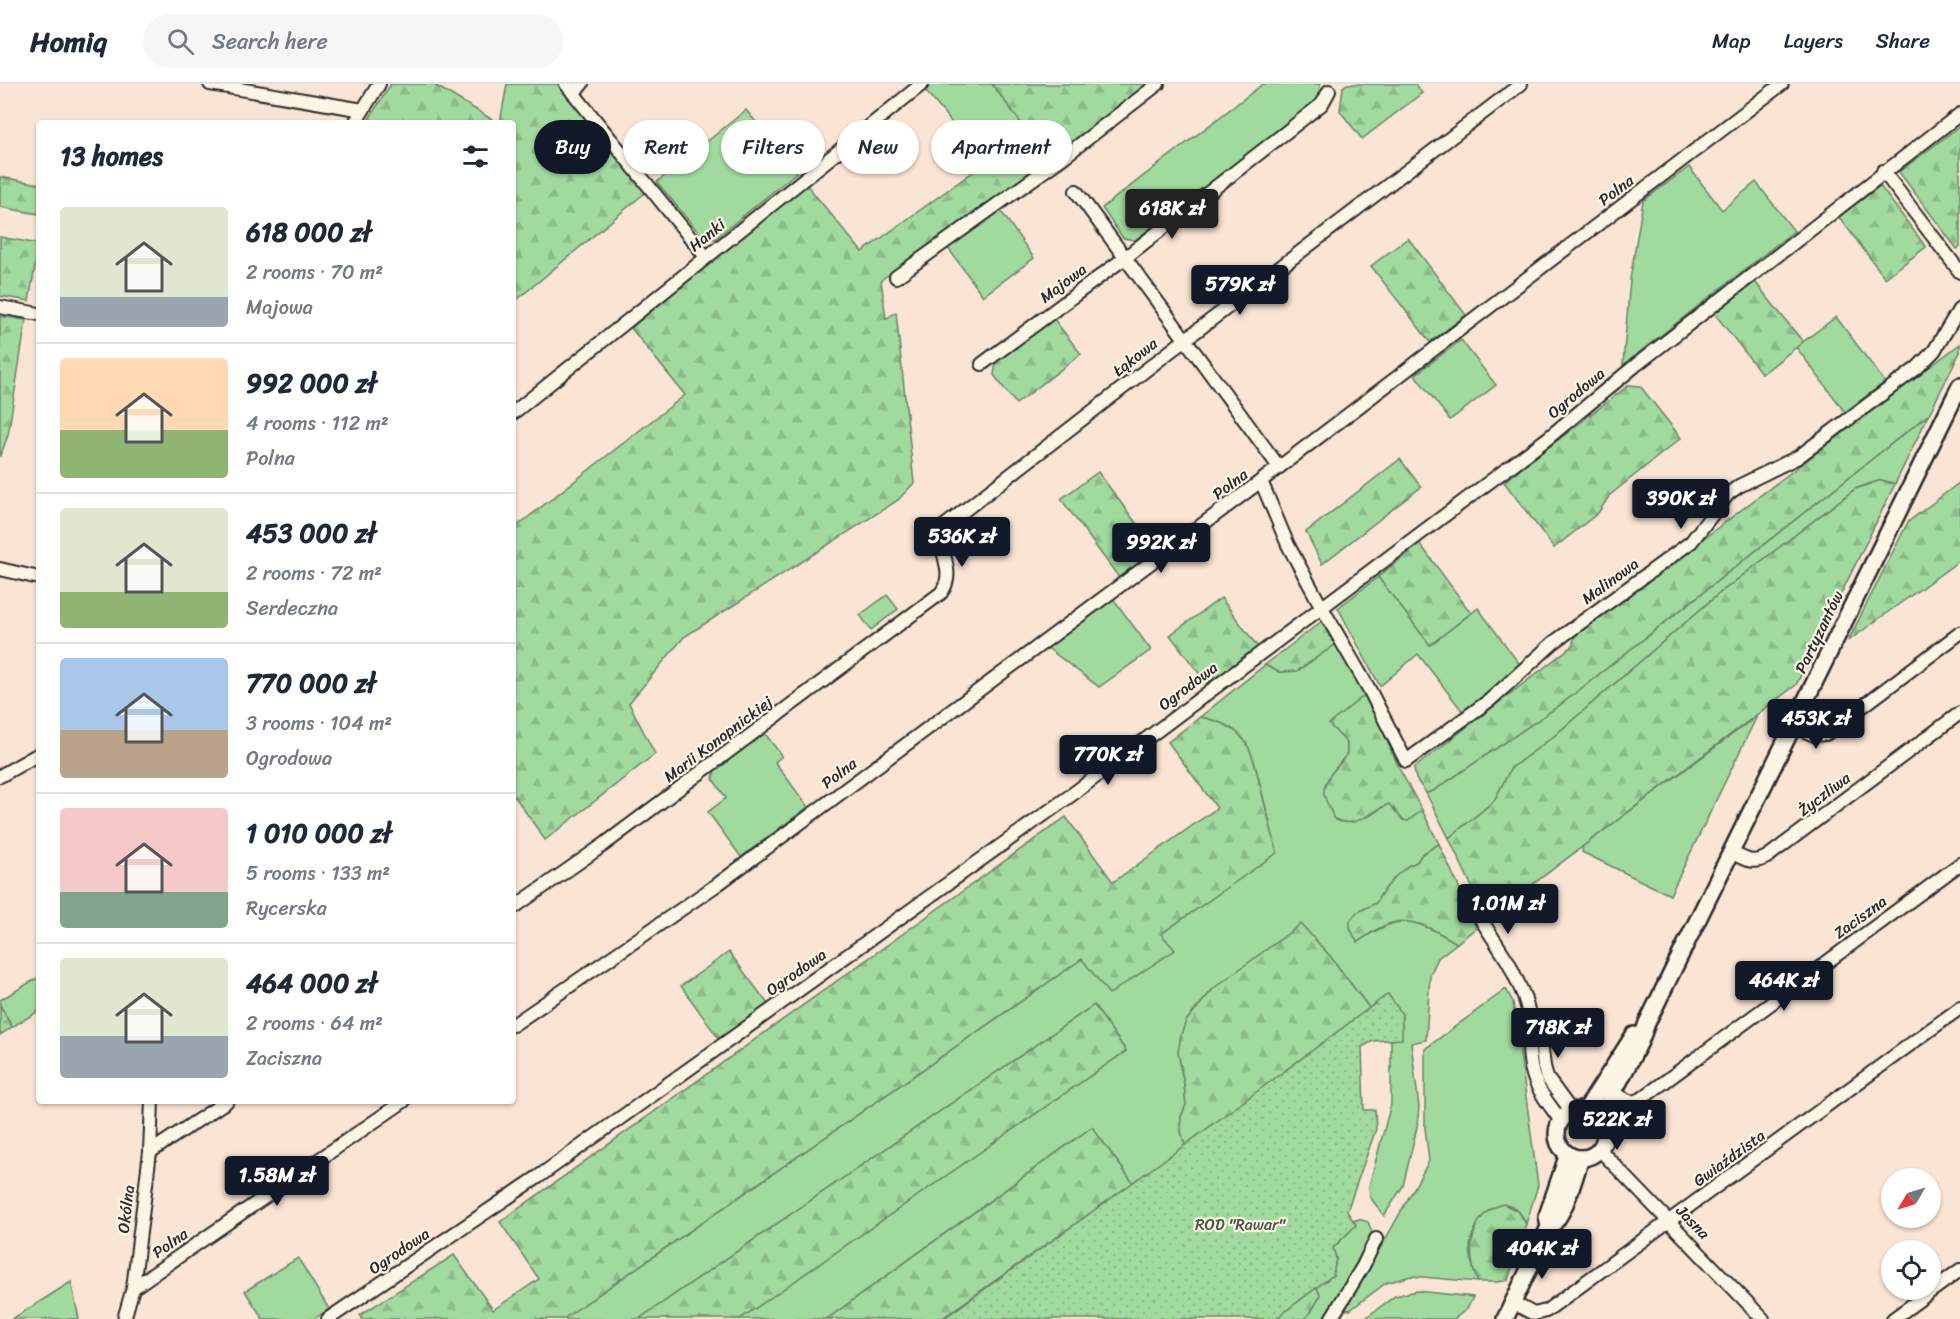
<!DOCTYPE html>
<meta charset="utf-8">
<style>
:root{--surface:#fff;--page:#f6f6f7;--text:#1f2937;--muted:#747a83;--line:#e0e1e3;--accent:#111827}
body{margin:0;font-family:Sriracha,sans-serif;background:var(--page);color:var(--text);height:100vh;display:flex;flex-direction:column;font-size:22px;white-space:nowrap}
*{box-sizing:border-box;margin:0}
p{font-size:20px;color:var(--muted)}
.icon{flex:none;width:33px;height:33px;fill:none;stroke:currentColor;stroke-width:2;stroke-linecap:round;stroke-linejoin:round}
.map{position:relative;flex:1;overflow:hidden}
.details{position:absolute;left:36px;top:36px;width:480px;height:984px;display:flex;flex-direction:column;background:var(--surface);border-radius:6px;box-shadow:0 2px 4px #0004}
.details>*{flex:none}
.guide{position:absolute;left:534px;top:36px;width:570px;height:54px;display:flex;gap:12px}
.needle{width:39px;rotate:232deg}
.buttons{position:absolute;left:1881px;top:1084px;display:grid;gap:12px}
.buttons a{display:grid;place-items:center;width:60px;height:60px;border-radius:50%;background:var(--surface);box-shadow:0 2px 4px #0004;font-size:30px}
.price{position:absolute;translate:-50% -51px;padding:0 14px;border-radius:6px;background:var(--accent);color:#fff;font-size:20px;line-height:39px;filter:drop-shadow(0 2px 3px #0008)}
.price::after{content:'';position:absolute;left:50%;top:36px;width:18px;height:14px;margin-left:-9px;background:inherit;clip-path:polygon(0 0,100% 0,50% 100%)}
.price.current{background:#222;color:#fff}
ul{padding:0;list-style:none}
li{display:flex;align-items:center;gap:18px;height:150px;padding:0 24px}
li+li{border-top:2px solid var(--line)}
li span{display:grid;place-items:center;flex:none;width:168px;height:120px;border-radius:6px;color:#555}
li>.icon{margin-inline-start:auto}
span .icon{width:72px;height:72px;fill:#fffc;stroke-width:1}
li b{font-size:26px}
h2{display:flex;justify-content:space-between;align-items:center;height:72px;padding:0 24px;font-size:26px}
.tag{padding:0 21px;border-radius:27px;background:var(--surface);box-shadow:0 2px 4px #0004;font-size:21px;line-height:54px}
.tag.current{background:var(--accent);color:#fff}
header{display:flex;align-items:center;gap:36px;box-sizing:border-box;height:84px;padding:0 30px;background:var(--surface);border-bottom:2px solid var(--line)}
header strong{font-size:28px}
nav{display:flex;gap:33px;margin-inline-start:auto;font-size:21px}
.search{width:420px;height:54px;background:var(--page);display:flex;align-items:center;gap:15px;box-sizing:border-box;padding:0 21px;border-radius:33px;color:var(--muted);font-size:22px}
.map>svg:first-child{display:block}
.grass{fill:#a1da9f;stroke:#668265;stroke-width:1.5}
.forest{fill:url(#forest-firs);stroke:#668265;stroke-width:1.5}
.garden{fill:url(#garden-dots);stroke:#668265;stroke-width:1.5}
.lines{fill:none;stroke-linecap:round;stroke-linejoin:round}
.minor-casing{stroke:#2b2b2b;stroke-width:16}
.tertiary-casing{stroke:#2b2b2b;stroke-width:20}
.minor{stroke:#fcf5e5;stroke-width:12}
.tertiary{stroke:#fcf5e5;stroke-width:15}
.labels{text-anchor:middle;dominant-baseline:central;stroke-width:4.5;stroke-linejoin:round;paint-order:stroke}
.street-label{font-size:16px;fill:#2b2b2b;stroke:#fcf5e5}
.park-label{font-size:16px;fill:#485748;stroke:#fcf5e5}
</style>
<header>
<strong>Homiq</strong>
<div class="search"><svg class="icon" aria-label="search" viewBox="0 0 24 24"><circle cx="10" cy="10" r="6"/><path d="M15 15l6 6"/></svg>Search here</div>
<nav><a>Map</a><a>Layers</a><a>Share</a></nav>
</header>
<div class="map">
<svg width="1960" height="1235" viewBox="0 0 1960 1235">
<defs>
<pattern id="forest-firs" width="22" height="20" patternUnits="userSpaceOnUse" patternTransform="scale(1.5)"><rect width="22" height="20" fill="#a1da9f"/><path d="M5 1l3.5 6h-7zM16 11l3.5 6h-7z" fill="#8bbb89"/></pattern>
<pattern id="garden-dots" width="8" height="8" patternUnits="userSpaceOnUse" patternTransform="scale(1.5)"><rect width="8" height="8" fill="#a1da9f"/><path d="M2 2h.1M6 6h.1" fill="none" stroke="#8bbb89" stroke-width="1.8" stroke-linecap="round"/></pattern>
</defs>
<rect width="100%" height="100%" fill="#fae4d3"/>
<filter id="ink" filterUnits="userSpaceOnUse"><feTurbulence type="fractalNoise" baseFrequency=".0167" numOctaves="2"/><feDisplacementMap in="SourceGraphic" scale="12" xChannelSelector="R" yChannelSelector="G"/><feConvolveMatrix kernelMatrix="1 2 1 2 8 2 1 2 1" color-interpolation-filters="sRGB"/></filter>
<g filter="url(#ink)">
<!-- grass -->
<g class="grass">
<polygon points="930,0 992,0 1028,48 985,79 924,5"/>
<polygon points="1263,0 1320,0 1318,16 1135,156 1123,154 1102,124"/>
<polygon points="746,26 797,88 715,155 703,154 657,98"/>
<polygon points="1689,83 1722,126 1756,98 1794,147 1623,281 1630,196 1643,117"/>
<polygon points="1000,126 1034,174 983,212 948,164"/>
<polygon points="1836,233 1885,298 1845,328 1796,263"/>
<polygon points="1461,256 1496,301 1450,336 1415,291"/>
<polygon points="1929,330 1895,400 1881,396 1855,405 1716,512 1553,653 1511,684 1494,717 1449,754 1426,709 1433,707 1560,621"/>
<polygon points="1378,493 1430,561 1478,524 1521,582 1463,628 1418,570 1380,602 1338,524"/>
<polygon points="887,511 898,525 871,546 860,531"/>
<polygon points="1112,513 1151,566 1099,603 1045,562"/>
<path d="M1336,560L1366,610L1347,659V670L1330,691L1329,724L1332,729L1368,733L1389,719L1403,736L1408,737L1422,726L1439,760L1422,770L1417,778L1408,782L1397,792L1381,810L1376,819L1356,829L1357,858C1402,829 1411,833 1457,859L1438,874L1430,891L1426,956L1411,959L1419,1023L1417,1043L1403,1102L1384,1132L1370,1113L1369,1102L1391,1020V956L1402,954L1388,910L1370,925L1330,872L1214,904L1186,937L1180,982L1184,1000L1186,1021L1181,1033L1180,1044L1185,1061L1133,1099L1092,1043L827,1235H737L1126,967L1094,921L639,1235H563L1082,875L1174,866L1161,850L1277,768C1272,747 1266,726 1261,705C1251,663 1247,642 1200,633L1265,581L1279,588L1297,587Z"/>
<polygon points="1757,632 1670,811 1582,768 1583,762"/>
<polygon points="763,647 782,672 775,678 808,723 741,773 708,728 726,714 713,695 715,685"/>
<polygon points="39,893 39,927 12,943 0,921 0,916"/>
<path d="M1506,905L1513,918L1538,1101L1526,1140C1511,1102 1478,1129 1471,1156C1468,1168 1473,1187 1478,1198L1411,1192L1386,1199L1350,1226L1342,1225L1385,1156L1429,1077L1425,1044V965Z"/>
<polygon points="1359,1135 1368,1138 1372,1148 1348,1197 1327,1235 1304,1235 1311,1228 1320,1212 1317,1203 1333,1191 1336,1174 1333,1164 1356,1141 1353,1137"/>
<polygon points="298,1174 329,1225 314,1235 263,1235 245,1207"/>
<polygon points="71,1198 79,1235 12,1235"/>
<polygon points="1417,1207 1473,1213 1467,1225 1454,1235 1364,1235 1395,1212"/>
</g>
<!-- forest -->
<g class="forest">
<polygon points="391,0 433,0 498,39 369,39 367,38"/>
<polygon points="507,0 560,0 646,108 513,219 513,39 500,39"/>
<polygon points="992,0 1148,0 1060,67 881,196 886,235 896,228 914,399 898,416 684,553 629,619 655,670 545,756 513,710 513,445 685,311 631,244 806,100 862,168 1028,48"/>
<polygon points="1347,0 1415,0 1422,9 1362,55 1340,27 1343,3"/>
<polygon points="1960,42 1960,163 1957,165 1899,88"/>
<polygon points="0,93 39,100 39,130 0,123"/>
<polygon points="1880,102 1926,163 1885,194 1839,133"/>
<polygon points="0,153 39,160 29,217 0,212"/>
<polygon points="1408,154 1466,231 1430,258 1371,182"/>
<polygon points="1755,198 1803,258 1762,290 1714,229"/>
<polygon points="0,232 26,236 8,351 0,373"/>
<polygon points="1053,234 1081,270 1016,320 994,291 996,277"/>
<polygon points="1960,260 1960,268 1929,330 1560,621 1433,707 1426,709 1416,695 1414,684 1572,562 1575,552"/>
<polygon points="1629,301 1640,302 1681,354 1610,411 1598,429 1554,464 1504,398"/>
<polygon points="1400,375 1421,403 1322,480 1306,448"/>
<polygon points="1098,388 1157,467 1120,495 1061,415"/>
<polygon points="1881,396 1895,400 1796,601 1487,835 1449,754 1494,717 1511,684 1553,653 1716,512 1855,405"/>
<polygon points="1960,398 1960,476 1848,557 1908,438"/>
<polygon points="1420,460 1471,529 1430,561 1378,493"/>
<polygon points="1221,514 1258,563 1207,600 1170,551"/>
<polygon points="1322,537 1336,560 1297,587 1279,588 1265,581"/>
<path d="M1366,610L1400,686L1422,726L1408,737L1403,736L1389,720C1370,728 1354,747 1333,734C1332,724 1322,716 1324,706C1326,689 1344,679 1347,669C1347,666 1347,662 1347,659L1329,640Z"/>
<path d="M1200,633C1247,642 1251,663 1261,705C1266,726 1272,747 1277,769L1161,850L1175,866L1109,910L1082,875L563,1235H362L360,1231L454,1171L493,1226L539,1195L500,1138L1066,733L1113,798L1217,724L1168,658Z"/>
<path d="M1439,760L1464,814L1476,844L1457,859C1436,847 1411,830 1386,841C1375,845 1366,853 1357,858L1350,844V837L1356,829L1376,819L1381,810L1396,792L1408,782L1417,778L1422,770Z"/>
<polygon points="1301,840 1330,872 1370,925 1185,1061 1180,1044 1181,1033 1186,1021 1184,1000 1178,968 1181,951 1186,937 1214,904"/>
<polygon points="729,868 768,920 719,955 681,902"/>
<polygon points="0,921 12,943 0,951"/>
<polygon points="1094,921 1126,967 740,1235 639,1235"/>
<polygon points="1092,1043 1133,1099 941,1235 827,1235"/>
<path d="M1504,1120L1519,1128L1526,1140L1508,1196L1497,1198H1478C1465,1171 1470,1127 1504,1120Z"/>
<polygon points="1317,1203 1320,1212 1311,1228 1304,1235 1275,1235"/>
</g>
<!-- garden -->
<polygon class="garden" points="1388,910 1402,930 1402,955 1373,957 1362,963 1364,1026 1375,1026 1376,1045 1347,1127 1356,1141 1333,1164 1336,1174 1333,1191 1275,1235 943,1235 1185,1061"/>
<g class="lines">
<defs>
<g id="minor">
<polyline points="210,0 363,26"/>
<polyline points="566,0 706,173"/>
<polyline points="573,9 582,0"/>
<polyline points="355,39 379,0"/>
<polyline points="1883,87 1960,188"/>
<polyline points="1076,107 1279,383"/>
<polyline points="896,193 1065,72 1158,0"/>
<polyline points="0,223 39,230"/>
<polyline points="982,280 1126,173 1322,20 1329,7"/>
<polyline points="513,329 922,0"/>
<polyline points="1261,397 1288,461 1321,522 1369,605 1406,677 1490,616 1553,559 1691,458 1728,410 1739,402 1798,373 1917,284 1934,267 1960,224"/>
<polyline points="0,485 39,494"/>
<polyline points="1793,642 1814,651 1826,650 1960,549"/>
<polyline points="0,692 39,670"/>
<path d="M1731,768C1744,775 1753,781 1767,773L1960,629"/>
<path d="M513,824L602,762L941,509C958,486 935,467 943,443L1186,255L1521,0"/>
<polyline points="1482,837 1509,879 1524,912 1532,940 1540,949 1544,982 1547,994 1572,1028"/>
<path d="M1532,940C1527,948 1528,954 1529,963C1530,999 1541,1009 1561,1037"/>
<polyline points="513,941 718,800 1261,397 1782,0"/>
<polyline points="1606,1004 1630,1018 1640,1016 1960,780"/>
<polyline points="1599,1065 1763,1235"/>
<polyline points="150,1068 227,1017"/>
<polyline points="133,1204 404,1017"/>
<polyline points="1513,1219 1534,1230 1546,1227 1960,924"/>
<polyline points="124,1235 133,1204 150,1068 152,1017"/>
<polyline points="328,1235 538,1093 1070,712 1548,354 1636,281 1960,30"/>
<polyline points="1331,1235 1363,1182 1376,1155"/>
<polyline points="1893,1235 1960,1186"/>
</g>
<g id="tertiary">
<circle cx="1581" cy="1050" r="24"/>
<polyline points="1585,1027 1634,951"/>
<polyline points="1599,1036 1640,958 1647,939 1960,302"/>
<polyline points="1549,1143 1547,1132 1568,1070"/>
<path d="M1505,1235L1549,1143C1564,1135 1575,1091 1581,1074"/>
</g>
</defs>
<!-- minor casing -->
<use href="#minor" class="minor-casing"/>
<!-- tertiary casing -->
<use href="#tertiary" class="tertiary-casing"/>
<!-- minor -->
<use href="#minor" class="minor"/>
<!-- tertiary -->
<use href="#tertiary" class="tertiary"/>
</g>
</g>
<g class="labels">
<!-- street labels -->
<g class="street-label">
<text transform="translate(1616 106) rotate(-37)">Polna</text>
<text transform="translate(707 151) rotate(-39)">Hanki</text>
<text transform="translate(1063 199) rotate(-37)">Majowa</text>
<text transform="translate(1135 273) rotate(-38)">Łąkowa</text>
<text transform="translate(1576 309) rotate(-40)">Ogrodowa</text>
<text transform="translate(1230 400) rotate(-37)">Polna</text>
<text transform="translate(1610 497) rotate(-36)">Malinowa</text>
<text transform="translate(1819 548) rotate(-64)">Partyzantów</text>
<text transform="translate(1188 602) rotate(-37)">Ogrodowa</text>
<text transform="translate(718 655) rotate(-37)">Marii Konopnickiej</text>
<text transform="translate(839 689) rotate(-37)">Polna</text>
<text transform="translate(1824 710) rotate(-37)">Życzliwa</text>
<text transform="translate(1860 833) rotate(-36)">Zaciszna</text>
<text transform="translate(796 888) rotate(-35)">Ogrodowa</text>
<text transform="translate(1729 1074) rotate(-36)">Gwiaździsta</text>
<text transform="translate(126 1125) rotate(-83)">Okólna</text>
<text transform="translate(1693 1138) rotate(46)">Jasna</text>
<text transform="translate(170 1159) rotate(-35)">Polna</text>
<text transform="translate(399 1167) rotate(-34)">Ogrodowa</text>
</g>
<!-- park labels -->
<g class="park-label">
<text x="1240" y="1140">ROD "Rawar"</text>
</g>
</g>
</svg>
<div class="buttons">
<a><svg class="needle" viewBox="-14 -14 28 28"><path d="M0-13l5 13h-10z" fill="#e53935"/><path d="M0 13l5-13h-10z" fill="#747a83"/></svg></a>
<a><svg class="icon" aria-label="locate" viewBox="0 0 24 24"><circle cx="12" cy="12" r="6"/><path d="M12 2v4M12 18v4M2 12h4M18 12h4"/></svg></a>
</div>
<b class="price current" style="left:1172px;top:156px">618K zł</b>
<b class="price" style="left:1240px;top:232px">579K zł</b>
<b class="price" style="left:1681px;top:446px">390K zł</b>
<b class="price" style="left:962px;top:484px">536K zł</b>
<b class="price" style="left:1161px;top:490px">992K zł</b>
<b class="price" style="left:1816px;top:666px">453K zł</b>
<b class="price" style="left:1108px;top:702px">770K zł</b>
<b class="price" style="left:1508px;top:851px">1.01M zł</b>
<b class="price" style="left:1784px;top:928px">464K zł</b>
<b class="price" style="left:1558px;top:975px">718K zł</b>
<b class="price" style="left:1617px;top:1067px">522K zł</b>
<b class="price" style="left:277px;top:1123px">1.58M zł</b>
<b class="price" style="left:1542px;top:1196px">404K zł</b>
<div class="guide">
<a class="tag current">Buy</a>
<a class="tag">Rent</a>
<a class="tag">Filters</a>
<a class="tag">New</a>
<a class="tag">Apartment</a>
</div>
<section class="details">
<h2>13 homes<svg class="icon" aria-label="filters" viewBox="0 0 24 24"><path d="M4 7h16M4 17h16"/><circle cx="9" cy="7" r="2"/><circle cx="15" cy="17" r="2"/></svg></h2>
<ul>
<li><span style="background:linear-gradient(#dfe7d0 75%,#9aa5b1 0)"><svg class="icon" aria-label="home" viewBox="0 0 24 24"><path d="M3 11l9-7 9 7M6 9v11h12V9"/></svg></span><div><b>618 000 zł</b><p>2 rooms · 70 m²</p><p>Majowa</p></div></li>
<li><span style="background:linear-gradient(#ffd9b3 60%,#8fb573 0)"><svg class="icon" aria-label="home" viewBox="0 0 24 24"><path d="M3 11l9-7 9 7M6 9v11h12V9"/></svg></span><div><b>992 000 zł</b><p>4 rooms · 112 m²</p><p>Polna</p></div></li>
<li><span style="background:linear-gradient(#dfe7d0 70%,#8fb573 0)"><svg class="icon" aria-label="home" viewBox="0 0 24 24"><path d="M3 11l9-7 9 7M6 9v11h12V9"/></svg></span><div><b>453 000 zł</b><p>2 rooms · 72 m²</p><p>Serdeczna</p></div></li>
<li><span style="background:linear-gradient(#a9c7e8 60%,#b9a48a 0)"><svg class="icon" aria-label="home" viewBox="0 0 24 24"><path d="M3 11l9-7 9 7M6 9v11h12V9"/></svg></span><div><b>770 000 zł</b><p>3 rooms · 104 m²</p><p>Ogrodowa</p></div></li>
<li><span style="background:linear-gradient(#f6c9c9 70%,#7fa58c 0)"><svg class="icon" aria-label="home" viewBox="0 0 24 24"><path d="M3 11l9-7 9 7M6 9v11h12V9"/></svg></span><div><b>1 010 000 zł</b><p>5 rooms · 133 m²</p><p>Rycerska</p></div></li>
<li><span style="background:linear-gradient(#dfe7d0 65%,#9aa5b1 0)"><svg class="icon" aria-label="home" viewBox="0 0 24 24"><path d="M3 11l9-7 9 7M6 9v11h12V9"/></svg></span><div><b>464 000 zł</b><p>2 rooms · 64 m²</p><p>Zaciszna</p></div></li>
</ul>
</section>
</div>
